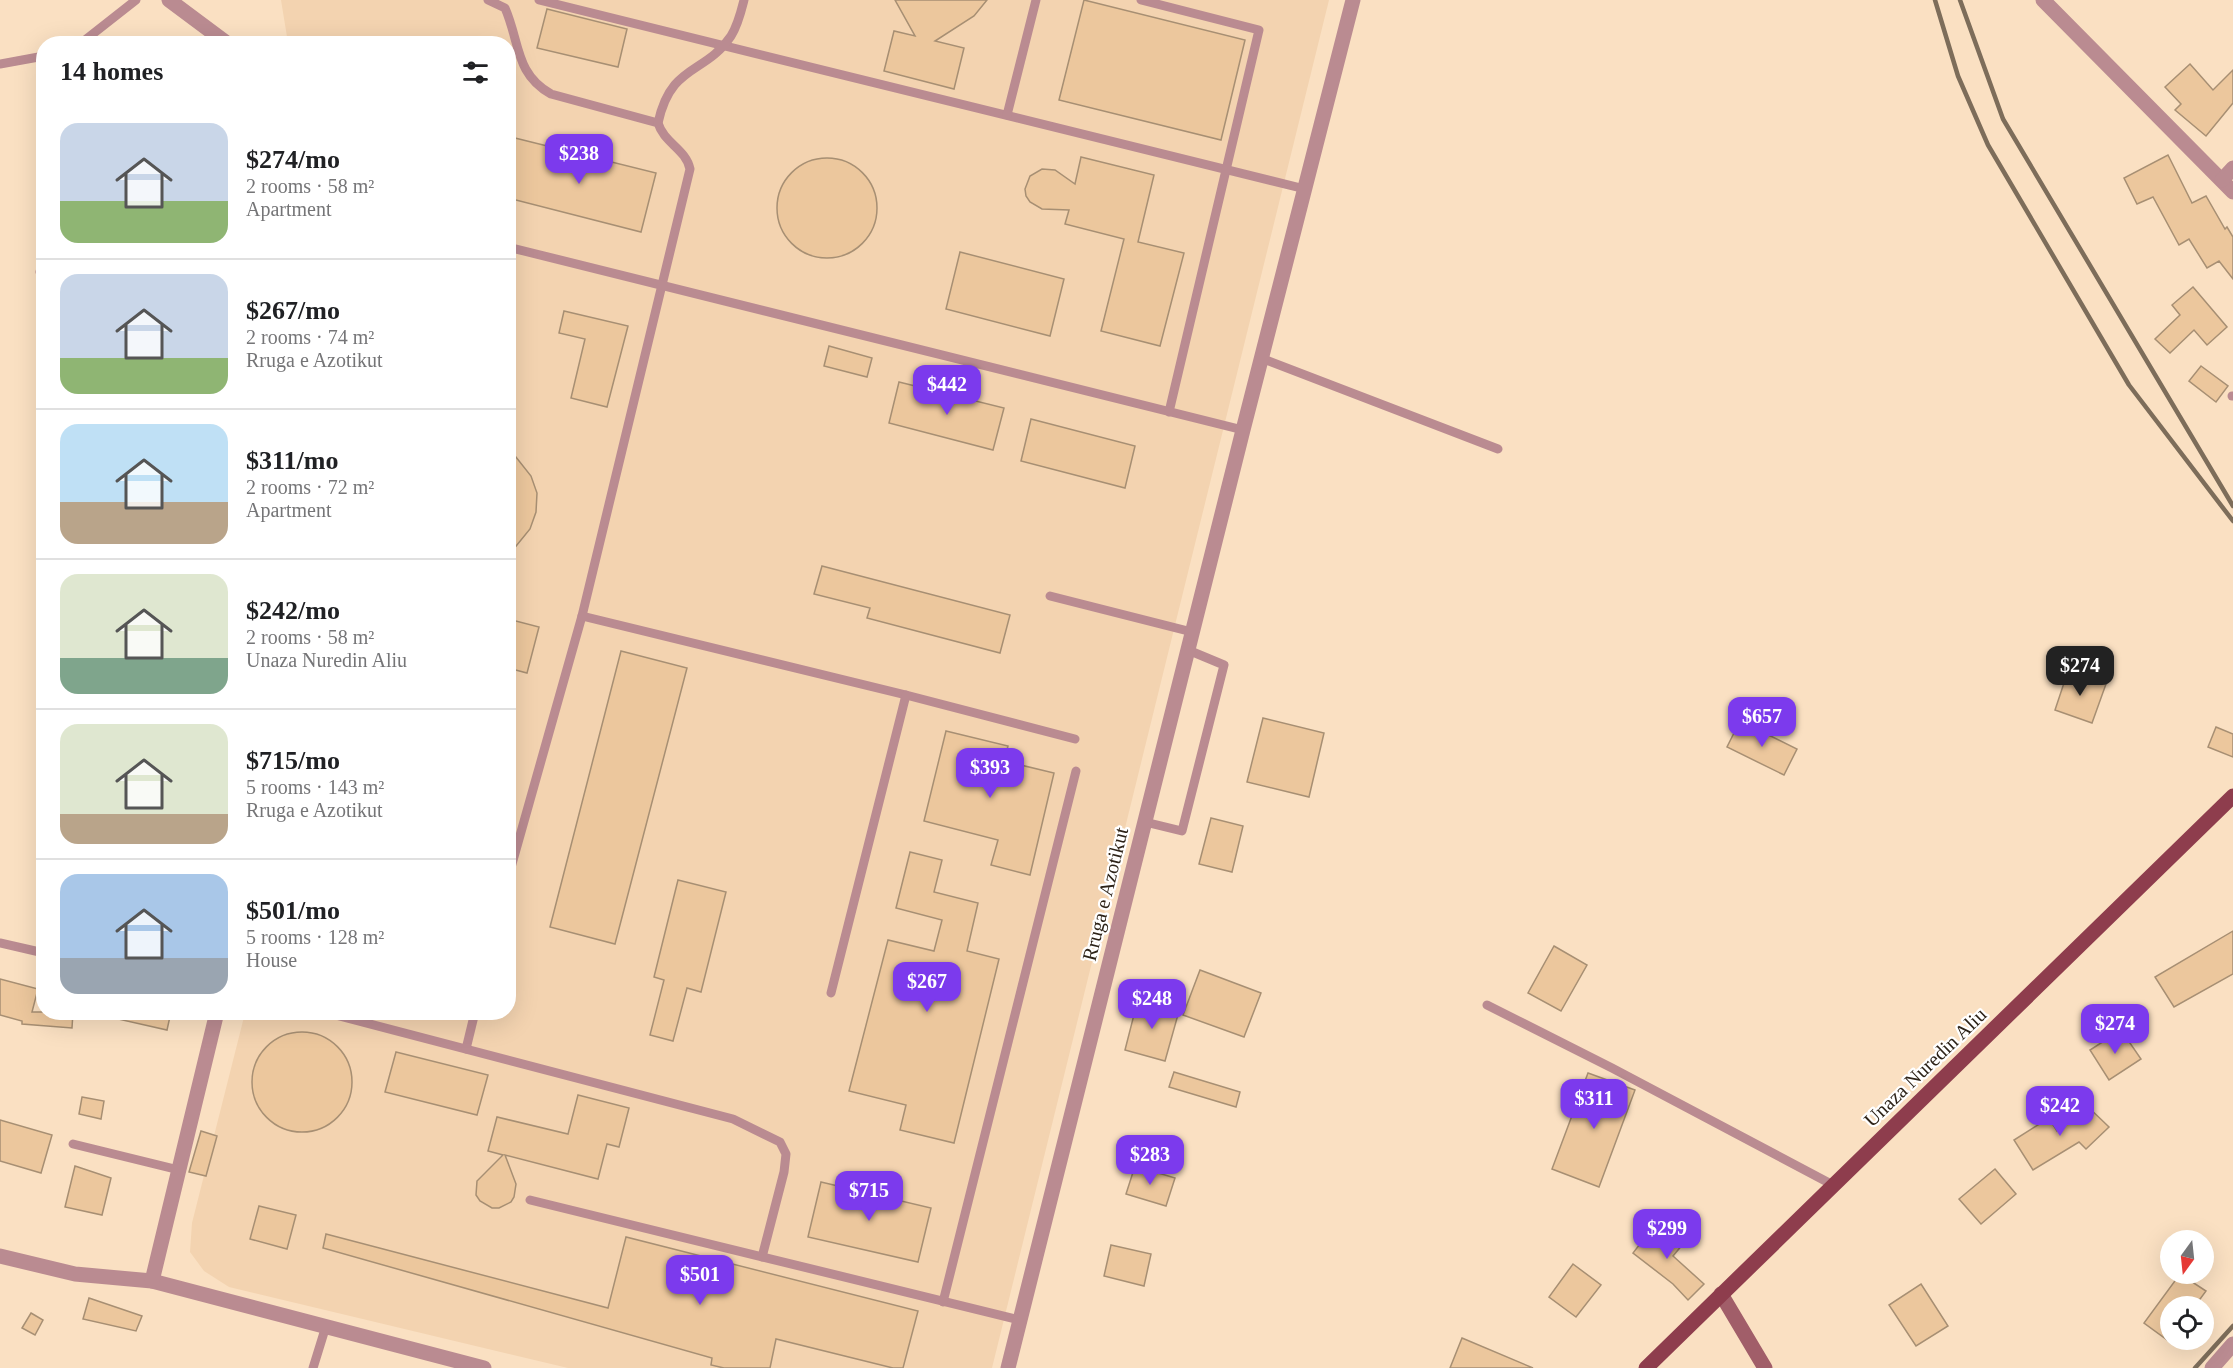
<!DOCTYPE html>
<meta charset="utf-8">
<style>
:root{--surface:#fff;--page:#f6f6f6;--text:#202124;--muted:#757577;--line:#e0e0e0;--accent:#7c3aed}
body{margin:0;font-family:"Times New Roman",serif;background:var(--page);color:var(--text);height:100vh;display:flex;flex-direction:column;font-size:22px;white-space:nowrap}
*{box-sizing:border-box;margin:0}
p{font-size:20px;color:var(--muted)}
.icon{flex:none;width:33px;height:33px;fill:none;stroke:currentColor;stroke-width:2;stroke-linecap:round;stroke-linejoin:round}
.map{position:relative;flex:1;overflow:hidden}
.details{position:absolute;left:36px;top:36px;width:480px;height:984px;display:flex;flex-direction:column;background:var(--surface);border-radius:24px;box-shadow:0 6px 24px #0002}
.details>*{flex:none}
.needle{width:39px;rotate:195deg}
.controls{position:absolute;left:2160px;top:1230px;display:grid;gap:12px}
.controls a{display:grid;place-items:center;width:54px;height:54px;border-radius:50%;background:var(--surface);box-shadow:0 6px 24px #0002;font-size:30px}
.price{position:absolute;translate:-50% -51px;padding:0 14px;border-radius:12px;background:var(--accent);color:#fff;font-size:20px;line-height:39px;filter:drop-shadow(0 2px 3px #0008)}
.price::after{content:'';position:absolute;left:50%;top:36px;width:18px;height:14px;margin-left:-9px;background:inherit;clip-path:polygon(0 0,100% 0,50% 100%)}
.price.on{background:#222;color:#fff}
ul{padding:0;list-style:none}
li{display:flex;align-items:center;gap:18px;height:150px;padding:0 24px}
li+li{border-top:2px solid var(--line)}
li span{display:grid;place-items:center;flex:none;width:168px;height:120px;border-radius:18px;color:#555}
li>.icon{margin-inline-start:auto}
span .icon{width:72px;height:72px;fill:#fffc;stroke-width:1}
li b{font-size:26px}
h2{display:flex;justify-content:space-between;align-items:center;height:72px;padding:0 24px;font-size:26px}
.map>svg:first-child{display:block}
.built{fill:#f3d3b0}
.building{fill:#ecc79d;stroke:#a78f73;stroke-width:1.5}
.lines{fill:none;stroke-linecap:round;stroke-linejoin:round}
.lane{stroke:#ba8b91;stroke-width:9}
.street{stroke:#ba8b91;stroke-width:15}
.secondary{stroke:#a15e69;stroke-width:15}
.primary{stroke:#8e3d4d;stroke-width:15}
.rail{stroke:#7d6d5a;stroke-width:4.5}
.labels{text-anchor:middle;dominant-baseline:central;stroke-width:4.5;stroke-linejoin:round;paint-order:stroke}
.street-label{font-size:20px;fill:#2d2318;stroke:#fff}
</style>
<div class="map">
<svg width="2233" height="1368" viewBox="0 0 2233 1368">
<rect width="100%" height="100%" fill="#fae0c2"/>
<!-- built -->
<polygon class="built" points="281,0 1329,0 992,1368 568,1368 229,1287 204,1271 190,1252 192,1223 245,1013 508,1012 508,44 288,43"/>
<!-- building -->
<g class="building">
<polygon points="895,0 987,0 974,16 935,41 964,48 954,89 884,71 894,31 915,36"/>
<polygon points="1084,0 1245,40 1221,140 1059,100"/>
<polygon points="547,9 627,29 618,67 537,48"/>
<polygon points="2190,64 2213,90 2233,70 2233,103 2206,136 2175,110 2181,104 2165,87"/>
<polygon points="515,138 656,173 641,232 508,198 508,163"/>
<polygon points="2168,155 2192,203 2206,196 2225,229 2227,227 2233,237 2233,279 2219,261 2207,268 2189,239 2179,245 2153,197 2137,204 2124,178"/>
<polygon points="1081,157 1154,175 1138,242 1184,253 1160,346 1101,331 1124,239 1065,224 1069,210 1042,209 1030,202 1026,196 1025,189 1030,176 1042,169 1055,170 1075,184"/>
<circle cx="827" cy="208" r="50"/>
<polygon points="960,252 1064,279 1050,336 946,309"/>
<polygon points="2193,287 2227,327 2207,345 2194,330 2170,353 2155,339 2180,315 2172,305"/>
<polygon points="564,311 628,326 607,407 571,398 585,339 559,333"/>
<polygon points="829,346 872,358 867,377 824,366"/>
<polygon points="2201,366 2228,386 2216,402 2189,381"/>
<polygon points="899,382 1004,408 993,450 889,423"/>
<polygon points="1031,419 1135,446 1125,488 1021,461"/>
<polygon points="508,447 531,476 537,493 536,512 530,529 508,556"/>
<polygon points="822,566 1010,615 1000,653 867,618 870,608 814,594"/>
<polygon points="508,619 539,627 527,673 508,668"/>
<polygon points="621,651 687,668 615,944 550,927"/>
<polygon points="2068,671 2106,684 2092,723 2055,710"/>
<polygon points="1263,718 1324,733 1309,797 1247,782"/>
<polygon points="1740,721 1797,749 1784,775 1727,747"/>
<polygon points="2216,727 2233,734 2233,757 2208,747"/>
<polygon points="946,731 1008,746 1004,761 1054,773 1030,875 991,865 998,840 924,821"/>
<polygon points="1211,818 1243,826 1232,872 1199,864"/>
<polygon points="910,852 942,860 934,892 978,903 967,951 999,959 954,1143 900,1130 906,1105 849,1091 888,940 934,951 942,920 896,908"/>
<polygon points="678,880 726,892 701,992 687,988 673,1041 650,1035 664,980 654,977"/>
<polygon points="2233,931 2233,974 2174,1007 2155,977"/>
<polygon points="1554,946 1587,965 1561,1011 1528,993"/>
<polygon points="1200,970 1261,993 1244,1037 1183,1015"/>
<polygon points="0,979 38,989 32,1012 73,1012 72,1028 22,1024 22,1021 0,1015"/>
<polygon points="1138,999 1179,1011 1165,1061 1125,1050"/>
<polygon points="119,1012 171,1012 167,1030 118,1019"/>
<polygon points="2121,1030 2141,1059 2109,1080 2090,1050"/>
<circle cx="302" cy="1082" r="50"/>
<polygon points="396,1052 488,1075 477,1115 385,1092"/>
<polygon points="1174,1072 1240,1092 1236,1107 1169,1087"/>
<polygon points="1588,1073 1635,1090 1599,1187 1552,1169"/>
<polygon points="578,1095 629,1108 619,1147 607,1144 598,1179 505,1155 516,1184 514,1197 511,1202 499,1208 492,1208 480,1201 476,1195 477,1181 503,1155 488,1151 497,1117 568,1134"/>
<polygon points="82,1097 104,1101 101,1119 79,1114"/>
<polygon points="2085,1104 2109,1127 2086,1149 2079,1142 2033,1170 2014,1140 2049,1118 2057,1131"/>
<polygon points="0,1120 52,1135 41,1173 0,1161"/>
<polygon points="201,1131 217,1136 206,1176 189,1172"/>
<polygon points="75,1166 111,1178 102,1215 65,1207"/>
<polygon points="1135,1166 1175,1178 1166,1206 1126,1194"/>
<polygon points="1995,1169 2016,1194 1981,1224 1959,1199"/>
<polygon points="821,1182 931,1208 918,1262 808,1237"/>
<polygon points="259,1206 296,1215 287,1249 250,1239"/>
<polygon points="1656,1223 1683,1244 1673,1256 1704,1284 1688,1300 1673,1284 1633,1253"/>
<polygon points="326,1234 608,1308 626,1237 918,1311 903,1368 893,1368 776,1339 770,1368 724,1368 711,1365 712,1358 323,1248"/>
<polygon points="1111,1245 1151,1254 1144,1286 1104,1276"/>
<polygon points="1573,1264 1601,1285 1576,1317 1549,1297"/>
<polygon points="2180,1274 2206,1291 2195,1306 2170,1306 2170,1342 2144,1323"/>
<polygon points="1921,1284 1948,1326 1916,1346 1889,1305"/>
<polygon points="89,1298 142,1316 136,1331 83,1319"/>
<polygon points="31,1313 43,1320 35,1335 22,1328"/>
<polygon points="1462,1338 1533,1368 1450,1368"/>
</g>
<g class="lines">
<!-- lane -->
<g class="lane">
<path d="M488,0L505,8C520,42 515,74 551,94L658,123C664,143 686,149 690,169L582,616L508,878"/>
<polyline points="539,0 1305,189"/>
<polyline points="1141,0 1259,30 1169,412"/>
<polyline points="80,44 136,0"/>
<polyline points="0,64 44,56"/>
<polyline points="1007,115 1036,0"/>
<path d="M658,123C671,63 705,75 731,36C738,25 741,12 744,0"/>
<polyline points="508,247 1243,430"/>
<polyline points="40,272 44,255"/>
<polyline points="1261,358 1498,449"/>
<polyline points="2232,396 2233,396"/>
<polyline points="1050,596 1192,632"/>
<polyline points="582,616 906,695 1075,739"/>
<polyline points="1145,822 1182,831 1224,665 1188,650"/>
<polyline points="0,943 44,953"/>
<polyline points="831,993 906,695"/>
<polyline points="1487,1005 1612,1068 1833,1185"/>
<polyline points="324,1012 733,1119 780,1142 786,1154 784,1172 762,1257"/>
<polyline points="466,1049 475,1012"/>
<polyline points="73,1144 179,1170"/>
<polyline points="530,1200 1020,1320"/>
<polyline points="943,1302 1076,771"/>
<polyline points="313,1368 326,1326"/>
</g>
<!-- street -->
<g class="street">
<polyline points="169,0 228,44"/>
<polyline points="2043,0 2233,192"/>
<polyline points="2222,180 2233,168"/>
<polyline points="0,1256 75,1274 152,1281 484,1368"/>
<polyline points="152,1281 217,1012"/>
<polyline points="1008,1368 1243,430 1353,0"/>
<polyline points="2212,1368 2233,1344"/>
</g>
<!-- secondary -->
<polyline class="secondary" points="1721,1294 1765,1368"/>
<!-- primary -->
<polyline class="primary" points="1646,1368 2233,796"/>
<!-- rail -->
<g class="rail">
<polyline points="1935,0 1958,76 1988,145 2129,385 2233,521"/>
<polyline points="1960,0 2003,119 2233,506"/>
<polyline points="2195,1368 2233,1326"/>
</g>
</g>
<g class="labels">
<!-- street labels -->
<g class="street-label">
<text transform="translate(1105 894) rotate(-76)">Rruga e Azotikut</text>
<text transform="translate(1925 1067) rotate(-44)">Unaza Nuredin Aliu</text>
</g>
</g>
</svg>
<div class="controls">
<a><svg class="needle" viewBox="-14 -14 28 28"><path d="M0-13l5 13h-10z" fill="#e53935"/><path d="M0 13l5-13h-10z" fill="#757577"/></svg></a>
<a><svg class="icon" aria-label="locate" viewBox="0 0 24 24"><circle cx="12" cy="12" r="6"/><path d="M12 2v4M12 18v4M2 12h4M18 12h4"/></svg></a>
</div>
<b class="price" style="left:579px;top:185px">$238</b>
<b class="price" style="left:947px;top:416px">$442</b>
<b class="price on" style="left:2080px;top:697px">$274</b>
<b class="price" style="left:1762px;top:748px">$657</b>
<b class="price" style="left:990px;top:799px">$393</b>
<b class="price" style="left:927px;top:1013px">$267</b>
<b class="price" style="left:1152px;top:1030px">$248</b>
<b class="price" style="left:2115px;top:1055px">$274</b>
<b class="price" style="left:1594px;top:1130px">$311</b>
<b class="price" style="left:2060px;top:1137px">$242</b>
<b class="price" style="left:1150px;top:1186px">$283</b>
<b class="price" style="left:869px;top:1222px">$715</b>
<b class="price" style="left:1667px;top:1260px">$299</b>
<b class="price" style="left:700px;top:1306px">$501</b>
<section class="details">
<h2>14 homes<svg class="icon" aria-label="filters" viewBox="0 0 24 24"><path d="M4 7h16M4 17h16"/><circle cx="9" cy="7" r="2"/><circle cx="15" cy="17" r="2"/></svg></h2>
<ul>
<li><span style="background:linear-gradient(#c9d6e8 65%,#8fb573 0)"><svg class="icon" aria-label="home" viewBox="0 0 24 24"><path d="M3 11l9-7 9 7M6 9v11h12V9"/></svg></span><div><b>$274/mo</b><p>2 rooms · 58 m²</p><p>Apartment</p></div></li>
<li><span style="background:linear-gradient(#c9d6e8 70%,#8fb573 0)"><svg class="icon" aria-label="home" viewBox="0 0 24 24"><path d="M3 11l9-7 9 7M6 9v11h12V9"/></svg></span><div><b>$267/mo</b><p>2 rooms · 74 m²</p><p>Rruga e Azotikut</p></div></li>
<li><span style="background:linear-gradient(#bfe0f5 65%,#b9a48a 0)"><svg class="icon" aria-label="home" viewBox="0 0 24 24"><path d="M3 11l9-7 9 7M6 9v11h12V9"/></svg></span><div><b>$311/mo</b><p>2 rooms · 72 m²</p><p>Apartment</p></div></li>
<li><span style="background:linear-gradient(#dfe7d0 70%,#7fa58c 0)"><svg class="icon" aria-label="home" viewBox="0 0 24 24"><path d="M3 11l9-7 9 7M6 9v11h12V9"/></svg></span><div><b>$242/mo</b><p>2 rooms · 58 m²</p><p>Unaza Nuredin Aliu</p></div></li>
<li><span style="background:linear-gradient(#dfe7d0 75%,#b9a48a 0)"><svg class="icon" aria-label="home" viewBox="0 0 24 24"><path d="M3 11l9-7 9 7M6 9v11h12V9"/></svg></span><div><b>$715/mo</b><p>5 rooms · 143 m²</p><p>Rruga e Azotikut</p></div></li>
<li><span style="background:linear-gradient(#a9c7e8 70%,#9aa5b1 0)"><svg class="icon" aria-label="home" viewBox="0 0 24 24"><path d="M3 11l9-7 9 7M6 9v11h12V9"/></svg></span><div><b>$501/mo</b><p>5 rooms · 128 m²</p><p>House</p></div></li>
</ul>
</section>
</div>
